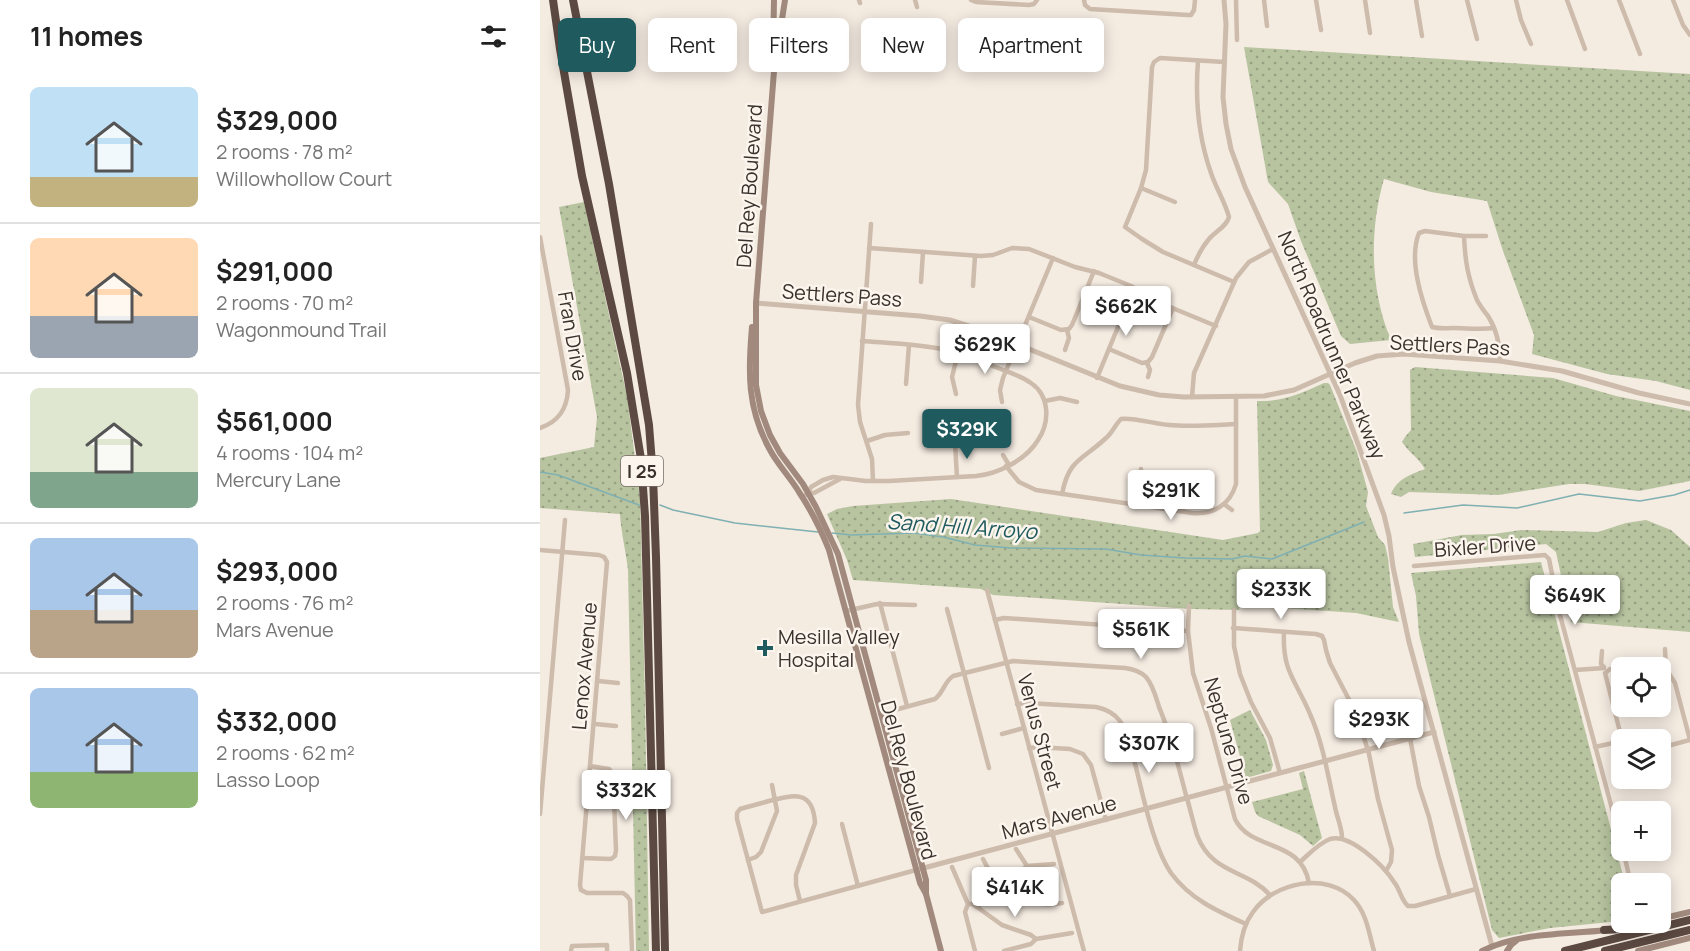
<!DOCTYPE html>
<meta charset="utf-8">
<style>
:root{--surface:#fff;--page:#f6f6f6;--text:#222;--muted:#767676;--line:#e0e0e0;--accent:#1f5a5e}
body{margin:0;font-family:Manrope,sans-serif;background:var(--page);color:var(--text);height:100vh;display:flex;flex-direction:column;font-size:22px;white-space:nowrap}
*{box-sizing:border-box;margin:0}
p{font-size:20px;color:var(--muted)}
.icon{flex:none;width:33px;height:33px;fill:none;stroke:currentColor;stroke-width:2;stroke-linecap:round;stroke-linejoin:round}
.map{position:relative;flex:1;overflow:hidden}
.details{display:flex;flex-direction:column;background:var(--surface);width:540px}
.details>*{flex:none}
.top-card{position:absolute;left:18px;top:18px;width:570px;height:54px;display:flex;gap:12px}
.controls{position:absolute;left:1071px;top:657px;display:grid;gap:12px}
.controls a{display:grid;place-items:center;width:60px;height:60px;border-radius:9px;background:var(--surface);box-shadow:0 3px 15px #0003;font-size:30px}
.price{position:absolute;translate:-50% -51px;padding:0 14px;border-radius:6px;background:#fff;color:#222;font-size:20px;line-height:39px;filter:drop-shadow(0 2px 3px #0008)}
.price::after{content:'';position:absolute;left:50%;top:36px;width:18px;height:14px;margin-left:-9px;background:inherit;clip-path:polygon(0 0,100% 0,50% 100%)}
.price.current{background:var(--accent);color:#fff}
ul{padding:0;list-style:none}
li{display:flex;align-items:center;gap:18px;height:150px;padding:0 30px}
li+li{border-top:2px solid var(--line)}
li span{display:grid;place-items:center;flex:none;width:168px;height:120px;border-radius:9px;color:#555}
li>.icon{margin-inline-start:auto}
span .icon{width:72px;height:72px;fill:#fffc;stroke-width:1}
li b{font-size:26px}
h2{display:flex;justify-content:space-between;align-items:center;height:72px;padding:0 30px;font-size:26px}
.tag{padding:0 21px;border-radius:9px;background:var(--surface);box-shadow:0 3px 15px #0003;font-size:21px;line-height:54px}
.tag.current{background:var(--accent);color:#fff}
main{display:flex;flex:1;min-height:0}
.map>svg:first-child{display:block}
.green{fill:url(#green-dots)}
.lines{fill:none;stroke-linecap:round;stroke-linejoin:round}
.stream{stroke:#7fb0b2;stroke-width:1.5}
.minor{stroke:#cdbbac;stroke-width:4.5}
.tertiary{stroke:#cdbbac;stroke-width:5}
.secondary{stroke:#a18a7d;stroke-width:6}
.motorway{stroke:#5c4a42;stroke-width:8}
.poi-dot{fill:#1f5a5e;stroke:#fbf5ee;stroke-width:2}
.labels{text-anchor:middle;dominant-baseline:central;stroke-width:5;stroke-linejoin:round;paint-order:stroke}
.shield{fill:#fbf5ee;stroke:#756b66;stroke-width:1.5}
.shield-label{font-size:18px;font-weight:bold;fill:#3b302b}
.street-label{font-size:20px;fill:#3b302b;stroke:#fbf5ee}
.poi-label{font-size:20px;fill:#3b302b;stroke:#fbf5ee;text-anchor:start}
.water-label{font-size:21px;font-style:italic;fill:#1f5a5e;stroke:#fbf5ee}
</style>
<main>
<section class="details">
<h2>11 homes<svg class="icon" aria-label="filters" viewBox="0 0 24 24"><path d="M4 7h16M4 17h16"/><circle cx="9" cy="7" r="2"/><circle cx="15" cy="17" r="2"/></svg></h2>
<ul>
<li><span style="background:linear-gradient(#bfe0f5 75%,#c2b280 0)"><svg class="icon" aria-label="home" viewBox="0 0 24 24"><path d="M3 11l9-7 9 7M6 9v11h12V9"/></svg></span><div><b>$329,000</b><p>2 rooms · 78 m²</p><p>Willowhollow Court</p></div></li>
<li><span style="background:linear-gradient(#ffd9b3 65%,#9aa5b1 0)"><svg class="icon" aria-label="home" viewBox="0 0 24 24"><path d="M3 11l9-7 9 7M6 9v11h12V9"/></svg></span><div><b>$291,000</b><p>2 rooms · 70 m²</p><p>Wagonmound Trail</p></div></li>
<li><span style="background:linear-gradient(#dfe7d0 70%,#7fa58c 0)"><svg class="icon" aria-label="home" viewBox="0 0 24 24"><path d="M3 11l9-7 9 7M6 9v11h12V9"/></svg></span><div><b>$561,000</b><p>4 rooms · 104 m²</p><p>Mercury Lane</p></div></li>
<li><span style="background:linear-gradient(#a9c7e8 60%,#b9a48a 0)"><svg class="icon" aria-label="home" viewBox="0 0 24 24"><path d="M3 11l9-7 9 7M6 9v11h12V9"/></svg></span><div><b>$293,000</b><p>2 rooms · 76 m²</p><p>Mars Avenue</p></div></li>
<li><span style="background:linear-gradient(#a9c7e8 70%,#8fb573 0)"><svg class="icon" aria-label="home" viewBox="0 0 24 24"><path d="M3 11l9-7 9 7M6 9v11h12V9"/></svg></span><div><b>$332,000</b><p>2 rooms · 62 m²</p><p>Lasso Loop</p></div></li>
</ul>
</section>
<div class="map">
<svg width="1150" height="951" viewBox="0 0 1150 951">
<defs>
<pattern id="green-dots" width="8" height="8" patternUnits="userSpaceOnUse" patternTransform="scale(1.5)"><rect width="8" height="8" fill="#b8c4a0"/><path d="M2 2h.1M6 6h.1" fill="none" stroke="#97a083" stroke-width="1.8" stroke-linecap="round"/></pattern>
</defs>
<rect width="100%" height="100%" fill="#f4ebe1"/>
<!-- green -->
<g class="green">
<path d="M704,47L1150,74V390L1116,381L1067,374L992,354L994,335L963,251L947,201L891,192L844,179C829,230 830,291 851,340L810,344L801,336L761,241L748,204L728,182Z"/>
<path d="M44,202L87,396L100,497L105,700L109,951H96L88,570C86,551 81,533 80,514L0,508V458L54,447L57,417L19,207Z"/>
<path d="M875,367L1013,378L1076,396L1150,411V481L1099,491L1045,484H1029L958,495L869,492L861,497L851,494C857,479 871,474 885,469C879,458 869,453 862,442L865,437L871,430L870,370Z"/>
<path d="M784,383H788L790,385L817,452L828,492L826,506L838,537L845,545L848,558L853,607L859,622L816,613L700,605L699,610L652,609L453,595L441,589L313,580L307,560L287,514L297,509L313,506L411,499L683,540L718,533L720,531L717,401C742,402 762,393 784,383Z"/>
<polygon points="1106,520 1131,530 1150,547 1150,632 1031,622 1016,552 1006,544 875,557 873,544 922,535 954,534 981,530 1058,532 1086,523"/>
<polygon points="1001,562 1085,883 1082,884 1081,921 1010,928 959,938 952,930 879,634 876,596 871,573"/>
<polygon points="710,710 726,740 733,765 731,771 706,778 690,720"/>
<polygon points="764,771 782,838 773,846 760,835 718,816 715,812 712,802 763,789 759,773"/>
</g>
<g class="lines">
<!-- stream -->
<g class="stream">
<polyline points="0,472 18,475 99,505"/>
<polyline points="120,505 133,510 195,523 278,532"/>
<polyline points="864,513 923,505 977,508 1039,494 1100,501 1134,495 1150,490"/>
<polyline points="292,533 311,535 374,533 403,537 435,545 471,548 566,549 601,555 645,558 692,559 705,556 732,559 824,522"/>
</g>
<!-- minor -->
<g class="minor">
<polyline points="319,0 320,3"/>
<polyline points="375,0 377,7"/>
<polyline points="431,0 436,2 489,5 494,4 497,0"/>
<polyline points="544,0 545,5 550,9 648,15 651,15 654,10 655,0"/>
<polyline points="696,0 697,40"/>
<polyline points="724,0 727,26"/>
<polyline points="776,0 781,30"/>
<polyline points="825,0 830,33"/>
<polyline points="876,0 882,36"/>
<polyline points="927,0 937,39"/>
<polyline points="976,0 981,20 991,44"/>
<polyline points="1027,0 1045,49"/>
<polyline points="1079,0 1100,54"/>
<polyline points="1133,0 1143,25 1150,35"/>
<polyline points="684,62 620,58 614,62 612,67 606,170 601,188 585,227 602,239 623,252 694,282"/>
<polyline points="601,188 635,202"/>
<polyline points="331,224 318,405 320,422 332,459 333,481"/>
<path d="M924,236C925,261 928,278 937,300C940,306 944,311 948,316C957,330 960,345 960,361"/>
<path d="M946,236H924L885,231L879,233C868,260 882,301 892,327C899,329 905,328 913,328C926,328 940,330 954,328"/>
<path d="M0,237L28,390C27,409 18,422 0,428"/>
<polyline points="329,248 441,256 453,255 472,248 489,249 535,267 559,273 591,286 613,300 676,326"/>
<path d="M654,265C658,255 663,246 669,239C676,231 687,226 689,217C685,202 676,188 671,173C658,136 655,99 658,61"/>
<polyline points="381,282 383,252"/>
<polyline points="433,286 435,256"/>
<polyline points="489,317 521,330 529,329 532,325 554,271"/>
<polyline points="569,349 602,363 608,362 612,357 633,308"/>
<polyline points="525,350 529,338 527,330"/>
<polyline points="607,363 610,370 608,377"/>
<polyline points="557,378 594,288"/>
<polyline points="366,384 369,345"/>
<polyline points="416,394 412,377 418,353"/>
<polyline points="652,397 654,373 696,278 709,262 733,249"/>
<polyline points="505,401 520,398 537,402"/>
<polyline points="462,402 460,390 463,378 513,258"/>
<polyline points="327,441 345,435 368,433"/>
<polyline points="415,444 417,477"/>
<polyline points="463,455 469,465"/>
<path d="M466,466L479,482L496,490L652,513C673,515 690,505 696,484V396"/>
<polyline points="268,493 274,493 300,479"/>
<path d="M522,494C529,458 543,460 566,438C572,433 575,425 581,419C591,417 616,424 629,425C651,427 674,425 696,424"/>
<path d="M263,497L268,493L271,487L283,480L293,477L326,481H349L436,476C458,474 486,460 498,440C510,422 510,396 491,383C480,375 465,371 453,366C434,358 416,351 396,348C372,344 347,343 322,341"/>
<polyline points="684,504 692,510"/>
<polyline points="596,505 601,469"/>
<polyline points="643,511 649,473"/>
<polyline points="0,550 59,555 64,557 67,562 40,885 41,890 47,893 83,893 87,896 90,900 92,951"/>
<polyline points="874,566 1005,555 1009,559 1020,615 1082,846"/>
<polyline points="447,590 544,951"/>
<polyline points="340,603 367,706"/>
<path d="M649,606L648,631L653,673L671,728L695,819C711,852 761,838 769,883"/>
<polyline points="407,609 449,768"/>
<polyline points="694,610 694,646 700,674 711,702 730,738 740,773"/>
<polyline points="306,611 337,604 375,605"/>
<polyline points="455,620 464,618 648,631"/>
<polyline points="693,628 776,634 782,636"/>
<path d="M744,632C742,672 756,680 770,714C783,743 788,776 795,807C797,818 802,827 802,838"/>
<polyline points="782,636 784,640 786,650 790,663 817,715 829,754 838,799 852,850 851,862 846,871"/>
<polyline points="1125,649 1126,669"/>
<polyline points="1062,651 1061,664 1064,667"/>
<polyline points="1082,669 1070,669 1065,673 1082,740"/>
<polyline points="1120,669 1126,669 1135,683 1150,740"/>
<polyline points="1035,670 1064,668"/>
<polyline points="58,681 78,683"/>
<path d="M477,704L487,703L556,707C566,709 574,713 580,721C587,732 591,747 594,760C603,793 612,845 631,873C650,899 677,911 706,924"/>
<path d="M340,714L395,699C404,692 404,682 413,676L473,661L585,668C593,669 600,671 606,677C613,685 616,697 619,707C631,735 638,765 646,795C650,808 653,822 657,835C672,875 707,869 730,895"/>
<polyline points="55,724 76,726"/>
<polyline points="462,734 484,728"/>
<polyline points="1080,734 1089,734 1090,740"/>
<polyline points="870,738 879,786 889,817 898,855 910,896"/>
<polyline points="1055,747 1082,741"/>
<polyline points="489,748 497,747 530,749 543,754 551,765 566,820"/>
<polyline points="1120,748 1150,740"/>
<polyline points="0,814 25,520"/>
<polyline points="302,824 318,886"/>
<polyline points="476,849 487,866"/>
<polyline points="1083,850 1091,884"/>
<polyline points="42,858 71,859 75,856 76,850 73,774 69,769 50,766"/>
<path d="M443,859C459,892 484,909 522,903"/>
<polyline points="208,860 216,857 221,852 237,811 232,785"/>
<path d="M760,862C769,854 779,843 790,839C810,833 844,866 854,882C860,889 861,900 868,906H875L936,889"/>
<polyline points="412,867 428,904 425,912 435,951"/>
<path d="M260,901L256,885V875L275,823C273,789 253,795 229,801C219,804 210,806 200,809L197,813V819L222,912L376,870"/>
<polyline points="428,904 432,904 437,907 487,866 514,864"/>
<polyline points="437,907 462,925 491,935 496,939"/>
<polyline points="31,951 32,946 67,945 67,951"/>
<polyline points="464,951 491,944 496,939 532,933"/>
<path d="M700,951C701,937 704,924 713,912C734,882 787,871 814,900C827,914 829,934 834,951"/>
</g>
<!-- tertiary -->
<g class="tertiary">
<polyline points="684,0 686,24 683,97 686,124 691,149 705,187 800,395 844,515 849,536 853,567 869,642 952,946"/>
<polyline points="216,303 380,316 410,320 447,332 580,386 619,395 644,397 724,396 754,390 815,363 837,356 864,354 960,361 1022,371 1099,393 1150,404"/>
<polyline points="380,869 894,732"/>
</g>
<!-- secondary -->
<g class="secondary">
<polyline points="245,0 234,71 216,303 216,385 221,411 230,435 240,453 263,484 276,507 298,554 386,880 386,894"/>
<polyline points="233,55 234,0"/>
<path d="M212,327C208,372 207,409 230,450C238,465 250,477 259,492C271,510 281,530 289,550L363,821L380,883L386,894L401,951"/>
<polyline points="1120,919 1150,912"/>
<polyline points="1088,926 1105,922"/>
<path d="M942,951C981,932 1024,935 1066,930"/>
<polyline points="967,951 971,945 976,941"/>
<polyline points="1098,951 1150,938"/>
</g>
<!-- motorway -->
<g class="motorway">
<polyline points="13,0 20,49 42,176 87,373 101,459 105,516 116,951"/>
<polyline points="33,0 69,184 109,425 113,476 116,557 125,951"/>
<polyline points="1064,930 1101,928"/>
<polyline points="1025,951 1150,920"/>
<polyline points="1065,951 1150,930"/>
</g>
</g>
<!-- markers -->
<path class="poi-dot" d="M222 639h6v6h6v6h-6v6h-6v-6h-6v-6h6z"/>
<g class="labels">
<!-- shield labels -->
<rect class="shield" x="81" y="456" width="42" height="30" rx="4.5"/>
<g class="shield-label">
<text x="102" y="471">I 25</text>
</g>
<!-- street labels -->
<g class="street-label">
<text transform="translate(209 186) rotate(-86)">Del Rey Boulevard</text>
<text transform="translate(302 295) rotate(4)">Settlers Pass</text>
<text transform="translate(33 336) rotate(80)">Fran Drive</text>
<text transform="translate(792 345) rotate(67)">North Roadrunner Parkway</text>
<text transform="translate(910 345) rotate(3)">Settlers Pass</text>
<text transform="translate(945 546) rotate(-4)">Bixler Drive</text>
<text transform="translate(44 666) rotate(-85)">Lenox Avenue</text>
<text transform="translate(500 732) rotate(75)">Venus Street</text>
<text transform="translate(689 741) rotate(74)">Neptune Drive</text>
<text transform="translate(369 780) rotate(75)">Del Rey Boulevard</text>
<text transform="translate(519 817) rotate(-15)">Mars Avenue</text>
</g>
<!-- poi labels -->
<g class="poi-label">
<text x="238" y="636">Mesilla Valley<tspan x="238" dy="23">Hospital</tspan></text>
</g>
<!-- water labels -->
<g class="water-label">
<text transform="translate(422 526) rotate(4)">Sand Hill Arroyo</text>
</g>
</g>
</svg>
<div class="controls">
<a><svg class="icon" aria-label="locate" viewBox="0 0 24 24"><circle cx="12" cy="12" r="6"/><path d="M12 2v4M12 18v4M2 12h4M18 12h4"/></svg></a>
<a><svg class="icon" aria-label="layers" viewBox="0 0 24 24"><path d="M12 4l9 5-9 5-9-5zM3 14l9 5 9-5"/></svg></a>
<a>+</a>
<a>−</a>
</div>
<b class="price" style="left:586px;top:337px">$662K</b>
<b class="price" style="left:445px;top:375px">$629K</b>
<b class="price current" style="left:427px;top:460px">$329K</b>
<b class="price" style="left:631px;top:521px">$291K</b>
<b class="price" style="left:741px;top:620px">$233K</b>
<b class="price" style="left:1035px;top:626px">$649K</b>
<b class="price" style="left:601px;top:660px">$561K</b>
<b class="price" style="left:839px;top:750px">$293K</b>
<b class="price" style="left:609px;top:774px">$307K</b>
<b class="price" style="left:86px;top:821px">$332K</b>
<b class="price" style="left:475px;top:918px">$414K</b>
<div class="top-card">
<a class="tag current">Buy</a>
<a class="tag">Rent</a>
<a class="tag">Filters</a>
<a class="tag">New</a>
<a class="tag">Apartment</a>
</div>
</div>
</main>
